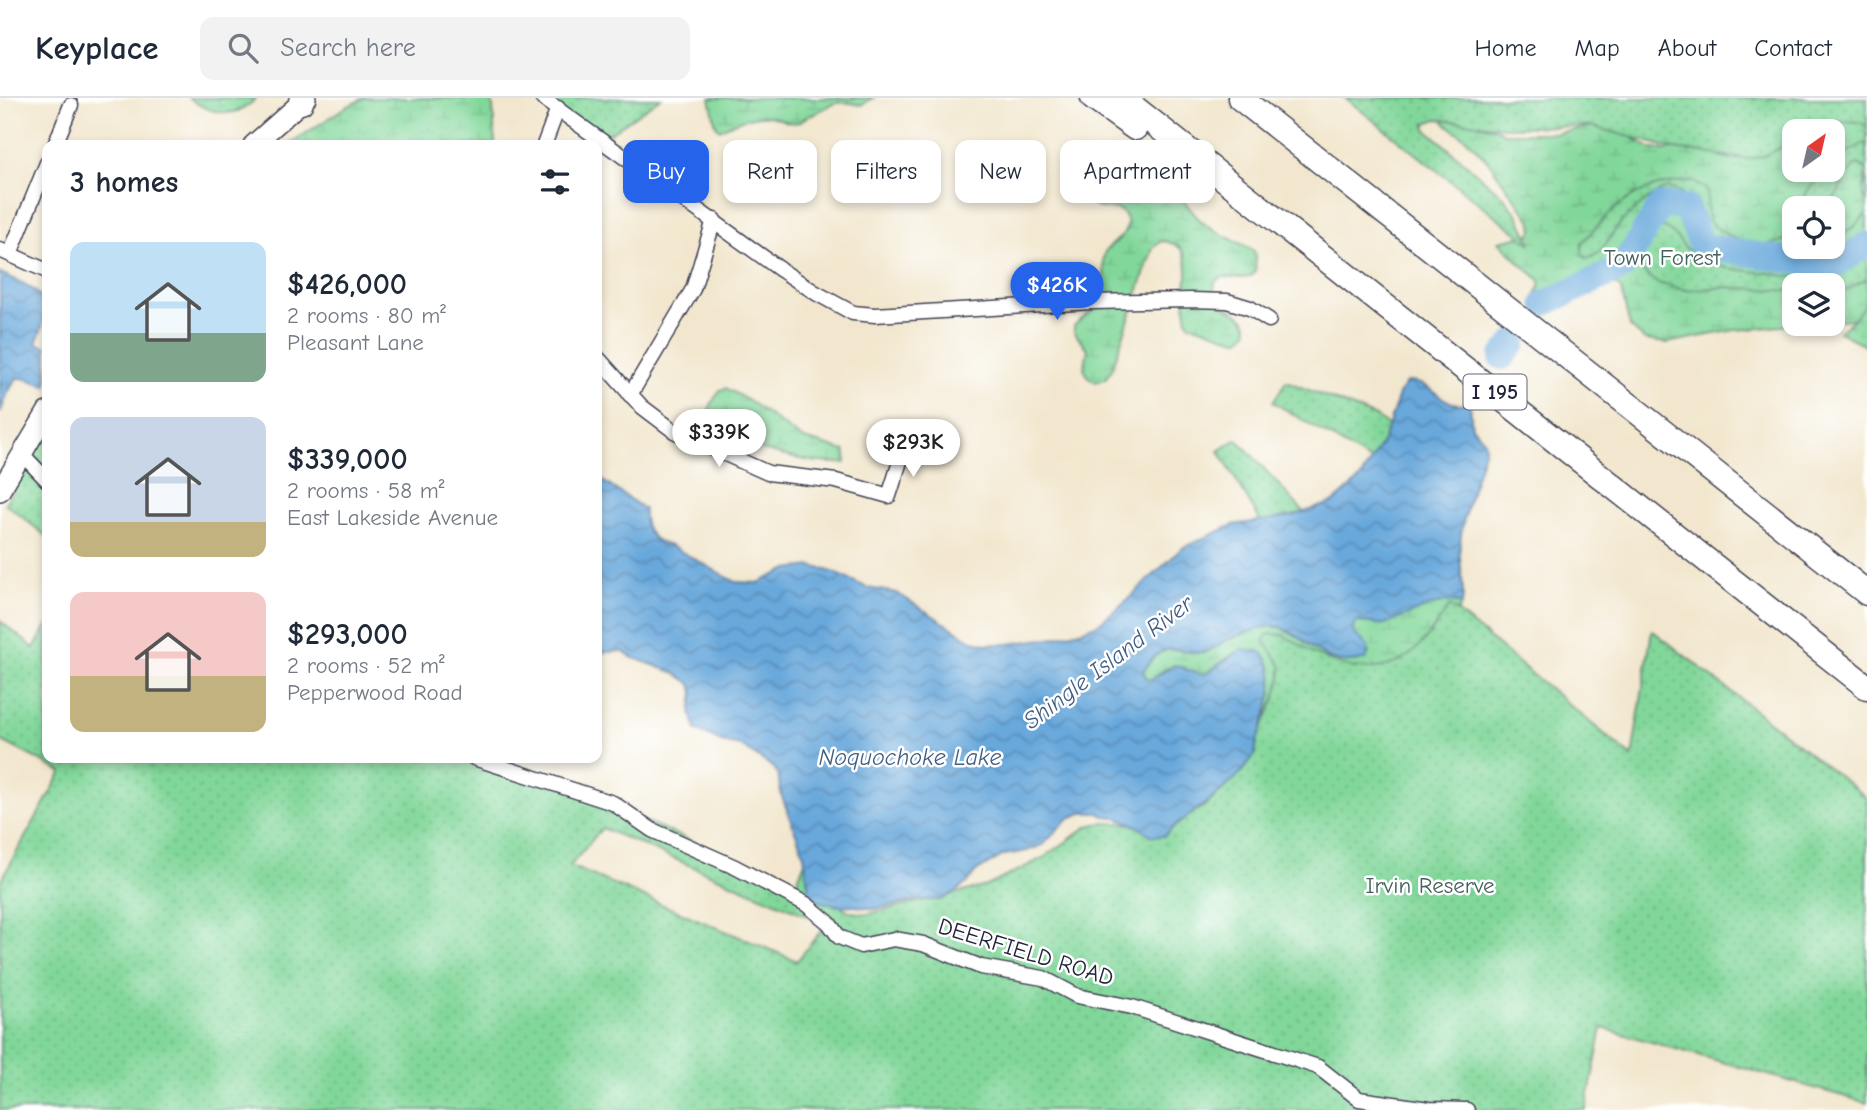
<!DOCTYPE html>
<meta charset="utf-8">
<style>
:root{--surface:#fff;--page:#f2f2f3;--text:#1f2937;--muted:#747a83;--line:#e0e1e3;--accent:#2563eb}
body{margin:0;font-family:"Comic Neue",sans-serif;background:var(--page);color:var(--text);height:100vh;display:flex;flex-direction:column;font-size:26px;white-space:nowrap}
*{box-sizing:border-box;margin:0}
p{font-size:23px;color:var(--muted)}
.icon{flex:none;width:38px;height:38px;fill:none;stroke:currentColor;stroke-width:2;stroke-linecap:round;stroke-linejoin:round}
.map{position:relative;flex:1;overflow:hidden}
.side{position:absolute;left:42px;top:42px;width:560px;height:623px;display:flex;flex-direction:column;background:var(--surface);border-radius:14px;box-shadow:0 4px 10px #0003}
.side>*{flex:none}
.hud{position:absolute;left:623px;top:42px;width:665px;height:63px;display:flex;gap:14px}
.needle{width:46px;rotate:34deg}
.fabs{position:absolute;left:1782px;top:21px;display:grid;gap:14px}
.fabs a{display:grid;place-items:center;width:63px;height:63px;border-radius:14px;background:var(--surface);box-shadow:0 4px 10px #0003;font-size:35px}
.price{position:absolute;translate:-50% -60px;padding:0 16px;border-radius:24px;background:#fff;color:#222;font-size:23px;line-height:46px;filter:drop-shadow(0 2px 4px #0008)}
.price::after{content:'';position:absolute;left:50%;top:42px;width:21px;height:16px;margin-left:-10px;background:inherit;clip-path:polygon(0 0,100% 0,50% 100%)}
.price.on{background:var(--accent);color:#fff}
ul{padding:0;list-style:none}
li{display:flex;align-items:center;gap:21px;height:175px;padding:0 28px}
li span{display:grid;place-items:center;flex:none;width:196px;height:140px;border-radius:14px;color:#555}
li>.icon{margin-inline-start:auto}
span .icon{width:84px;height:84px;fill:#fffc;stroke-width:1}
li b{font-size:30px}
h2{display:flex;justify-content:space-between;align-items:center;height:84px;padding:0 28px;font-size:30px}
.tag{padding:0 24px;border-radius:14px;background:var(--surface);box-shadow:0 4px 10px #0003;font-size:24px;line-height:63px}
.tag.on{background:var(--accent);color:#fff}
header{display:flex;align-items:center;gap:42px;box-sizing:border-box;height:98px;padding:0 35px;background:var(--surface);border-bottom:2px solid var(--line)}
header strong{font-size:33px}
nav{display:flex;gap:38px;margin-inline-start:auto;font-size:24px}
.search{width:490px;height:63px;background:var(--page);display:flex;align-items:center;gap:18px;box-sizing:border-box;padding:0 24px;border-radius:14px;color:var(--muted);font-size:26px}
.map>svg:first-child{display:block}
.wetland{fill:url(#wetland-marsh);stroke:#527c6a;stroke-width:2;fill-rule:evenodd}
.park{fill:url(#park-dots);stroke:#527c6a;stroke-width:2;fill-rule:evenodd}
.water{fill:url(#water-waves);stroke:#45658b;stroke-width:2}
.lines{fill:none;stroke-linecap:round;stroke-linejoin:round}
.river{stroke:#68a8db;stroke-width:26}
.street-casing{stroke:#414051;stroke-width:17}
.secondary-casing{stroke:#414051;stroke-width:22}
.highway-casing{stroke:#414051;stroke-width:27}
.street{stroke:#fff;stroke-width:14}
.secondary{stroke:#fff;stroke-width:19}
.highway{stroke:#fff;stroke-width:24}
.labels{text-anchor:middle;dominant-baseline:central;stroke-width:5;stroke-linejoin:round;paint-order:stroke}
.shield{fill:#fff;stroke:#646476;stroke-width:2}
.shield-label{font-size:21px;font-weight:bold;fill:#22223b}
.park-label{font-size:23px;fill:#43615c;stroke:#fff}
.street-label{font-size:23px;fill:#22223b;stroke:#fff}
.water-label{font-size:24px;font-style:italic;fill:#425e83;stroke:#fff}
</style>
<header>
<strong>Keyplace</strong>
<div class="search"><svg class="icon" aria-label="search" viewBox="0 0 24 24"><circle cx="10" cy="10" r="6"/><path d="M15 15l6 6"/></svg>Search here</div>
<nav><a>Home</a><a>Map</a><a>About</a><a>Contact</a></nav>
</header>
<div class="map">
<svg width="1867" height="1012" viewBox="0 0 1867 1012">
<defs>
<pattern id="wetland-marsh" width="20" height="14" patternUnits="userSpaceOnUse" patternTransform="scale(1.75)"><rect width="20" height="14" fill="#81d79a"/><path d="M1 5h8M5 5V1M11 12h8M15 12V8" fill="none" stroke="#6fb886"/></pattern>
<pattern id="park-dots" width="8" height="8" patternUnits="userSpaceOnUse" patternTransform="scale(1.75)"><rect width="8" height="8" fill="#81d79a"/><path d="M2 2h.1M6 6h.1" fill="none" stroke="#6fb886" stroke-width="1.8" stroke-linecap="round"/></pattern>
<pattern id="water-waves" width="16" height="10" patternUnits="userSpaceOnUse" patternTransform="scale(1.75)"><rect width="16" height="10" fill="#68a8db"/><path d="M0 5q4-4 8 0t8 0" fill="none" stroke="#5588b3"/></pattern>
</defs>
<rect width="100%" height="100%" fill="#fff"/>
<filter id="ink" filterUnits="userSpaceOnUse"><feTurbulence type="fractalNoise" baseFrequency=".0143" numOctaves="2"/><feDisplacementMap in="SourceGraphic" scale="14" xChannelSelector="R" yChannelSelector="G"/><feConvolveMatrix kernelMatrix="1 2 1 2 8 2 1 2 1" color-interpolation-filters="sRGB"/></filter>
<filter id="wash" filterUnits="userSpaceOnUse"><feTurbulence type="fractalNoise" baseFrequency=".00686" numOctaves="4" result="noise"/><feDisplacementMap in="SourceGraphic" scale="28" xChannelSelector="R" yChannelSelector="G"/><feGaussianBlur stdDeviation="1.57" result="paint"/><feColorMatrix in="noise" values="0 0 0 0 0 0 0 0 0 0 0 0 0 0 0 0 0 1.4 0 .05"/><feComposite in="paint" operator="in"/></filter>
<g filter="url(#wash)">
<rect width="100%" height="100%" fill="#f2e7ce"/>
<!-- wetland -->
<g class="wetland">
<path d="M189,0H256C237,22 211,17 189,0Z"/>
<polygon points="364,0 490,0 493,8 495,47 288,47 346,9"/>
<path d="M710,0H873L862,7C836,2 836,4 814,16C808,19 804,19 800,24C788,26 784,22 773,19C758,14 733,24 720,32L716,28Z"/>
<path d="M1433,0L1480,27L1495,30L1504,35H1556L1600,27L1618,31L1651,51L1666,52L1701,47L1720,58L1734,62L1760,56L1794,37V72H1832V33H1798L1853,0L1867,2V214L1852,221L1832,223V187H1794V226H1804L1735,232L1667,245L1645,242L1630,229L1621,191L1608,182C1584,185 1567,206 1542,204L1536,196L1541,187L1539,181L1521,166L1499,143L1530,136L1533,132L1532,124L1487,62L1468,42L1445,25ZM1794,110H1832V149H1794Z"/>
<path d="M1132,56C1140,61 1148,65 1155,71C1171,85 1184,104 1198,120C1214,137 1236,141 1254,153C1261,186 1247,180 1221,179L1215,184L1214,191C1215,195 1216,199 1219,203C1229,215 1247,213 1248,232L1241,241C1222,241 1210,229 1190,227C1174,204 1208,146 1161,143L1153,150L1112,271L1105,281L1096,284L1089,280L1084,271L1088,251L1074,234V228C1083,218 1096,213 1102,201C1109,187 1099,162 1106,152C1112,145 1136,133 1124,116C1114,103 1094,119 1088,99L1100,83L1127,57Z"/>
<path d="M726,290L749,303L801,340L845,353L846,365C800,367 756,349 712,338C701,323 710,306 720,292Z"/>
<path d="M1454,503L1462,506L1435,549L1261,654L1271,569L1258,553L1233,556L1205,576L1197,577L1183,569L1167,570L1152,581H1147L1143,574C1149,564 1154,556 1166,552C1180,548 1195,559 1209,553C1216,550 1221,544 1228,541C1235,538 1269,526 1274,528C1295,533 1314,550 1330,562L1365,545L1353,535V528L1357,524L1381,526L1441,504Z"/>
</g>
<!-- park -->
<g class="park">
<polygon points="538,0 661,0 601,41"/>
<path d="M1345,0H1867V28C1849,18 1834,26 1817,32C1810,35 1801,33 1794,33V43L1764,58L1749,61L1674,51L1591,28L1504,29L1437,21L1426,25V31L1503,98L1518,117L1531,146Z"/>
<path d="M1867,44V106L1863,94L1867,72L1858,66C1846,71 1841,97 1826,110H1815L1805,105V97L1811,88L1832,72L1849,53Z"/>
<path d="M1692,83L1707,92L1708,122C1721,138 1752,149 1772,146C1780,145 1786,140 1794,138V149H1832V139L1853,130L1867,115V136C1826,161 1773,165 1728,154C1719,152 1710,151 1703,145C1692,136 1700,127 1696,115C1692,103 1679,88 1665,91C1656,93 1625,119 1619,127C1609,139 1604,155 1587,161L1582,157V145C1615,106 1639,85 1692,83Z"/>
<path d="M1661,129C1677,133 1682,152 1697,159C1720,171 1744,173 1770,175C1782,177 1794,181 1807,179C1826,176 1849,166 1867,157V181L1834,198H1832V187H1794V193L1725,189L1686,192L1657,185L1643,174L1637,160L1639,150L1647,137Z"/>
<polygon points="1867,203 1867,248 1839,234 1854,221"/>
<polygon points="1286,283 1376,319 1388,328 1390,375 1273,304"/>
<polygon points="47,335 47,439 5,405"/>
<polygon points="1237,341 1309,420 1261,424 1219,353"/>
<path d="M1450,508L1632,659L1652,532L1867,700V1005L1602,930L1586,1012H0V784L62,674L0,642V523L34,550L47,528V660H496L795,787L807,759L839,807L851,814L868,816L987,788L1045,759L1088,728L1101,725L1141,726L1189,717L1208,706L1225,688L1247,660L1275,601L1281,580V567L1264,542L1267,537C1282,533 1293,543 1306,551C1335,570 1376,580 1408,558C1425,546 1437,525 1450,508ZM602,730L825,825L826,826L797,863L570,768Z"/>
</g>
<!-- water -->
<g class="water">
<path d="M0,175C41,192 56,200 36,245L47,249V288C36,285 28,279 17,280L8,294L0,316Z"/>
<path d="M1407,284C1428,283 1435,299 1453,305C1458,307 1464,305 1470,306L1472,329L1484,342L1485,350C1476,381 1463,413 1460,445C1458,466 1466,486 1462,506C1437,498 1408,520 1384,526C1374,528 1366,522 1357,524L1353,528V535L1365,545L1369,553L1366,561C1319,576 1313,536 1273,528C1268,527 1233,539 1227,542C1221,545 1215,550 1209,553C1195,559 1180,548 1166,552C1154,556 1149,564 1143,574L1147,581H1152L1174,567C1185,569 1194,577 1205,576L1242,551L1259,553C1273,563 1274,581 1271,597C1268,614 1262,628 1257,644C1256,649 1256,654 1253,659C1231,693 1193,711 1164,738H1152L1137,728L1114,719L1104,718L1099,715H1082L1069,720L1043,747L1027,753L1004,757L976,774L967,785L954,795L941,802H919L875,811L848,807L841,808L818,803L809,795L804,757L781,696L778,677L774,670L741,648L721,644L696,632L691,614L694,594L690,585L675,575L631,559L622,553L597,555V383H603L644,411C643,430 650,444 671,448L736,484L758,485L788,471L812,468L833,474L868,490L897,495L973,543L987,546H1009L1056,539L1080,533L1098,526L1127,502L1182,450L1233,427L1292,418L1334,404L1360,381L1383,343L1400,294Z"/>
</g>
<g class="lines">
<!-- river -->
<g class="river">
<polyline points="1545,205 1622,170 1661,107 1686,109 1702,148 1831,169 1867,147"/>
<polyline points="1502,259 1514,245"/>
</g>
</g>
</g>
<g filter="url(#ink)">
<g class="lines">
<defs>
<g id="street">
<polyline points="542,0 781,172 816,195 853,215 875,217 1092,204 1191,202 1227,203 1250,210 1269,222"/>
<polyline points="55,47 71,7"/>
<polyline points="544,47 558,10"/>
<polyline points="0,152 47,173"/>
<polyline points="10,156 47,65"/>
<polyline points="597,259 641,308 674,333 768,375 836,383 889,398 903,354"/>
<polyline points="630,297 693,191 714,122"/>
<polyline points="22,356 47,382"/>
<polyline points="474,660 613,705 652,732 735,769 806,806 829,825 839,839 861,848 894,841 923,846 981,869 1043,880 1077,898 1132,909 1318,969 1359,1001 1429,1011 1467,1012"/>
</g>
<g id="secondary">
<polyline points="253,47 306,0"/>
<polyline points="0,393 47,314"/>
</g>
<g id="highway">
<polyline points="1093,0 1135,30"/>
<polyline points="1122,0 1867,589"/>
<polyline points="1240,0 1867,495"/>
<polyline points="301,4 302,0"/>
</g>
</defs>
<!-- street casing -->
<use href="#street" class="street-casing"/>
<!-- secondary casing -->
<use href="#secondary" class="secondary-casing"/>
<!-- highway casing -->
<use href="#highway" class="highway-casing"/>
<!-- street -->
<use href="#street" class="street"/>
<!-- secondary -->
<use href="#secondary" class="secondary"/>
<!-- highway -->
<use href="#highway" class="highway"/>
</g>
</g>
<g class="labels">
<!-- shield labels -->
<rect class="shield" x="1463.5" y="276.5" width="63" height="35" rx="5"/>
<g class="shield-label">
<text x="1495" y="294">I 195</text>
</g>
<!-- park labels -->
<g class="park-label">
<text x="1662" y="159">Town Forest</text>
<text x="1430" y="787">Irvin Reserve</text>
</g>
<!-- street labels -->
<g class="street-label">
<text transform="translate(1026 854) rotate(17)">DEERFIELD ROAD</text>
</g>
<!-- water labels -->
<g class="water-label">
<text transform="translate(1108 564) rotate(-37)">Shingle Island River</text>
<text x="910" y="659">Noquochoke Lake</text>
</g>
</g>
</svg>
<div class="fabs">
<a><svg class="needle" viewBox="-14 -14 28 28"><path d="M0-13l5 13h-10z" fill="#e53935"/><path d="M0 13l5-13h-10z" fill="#747a83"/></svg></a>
<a><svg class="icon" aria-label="locate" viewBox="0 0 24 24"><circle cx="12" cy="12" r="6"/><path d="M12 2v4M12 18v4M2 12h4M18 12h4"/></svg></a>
<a><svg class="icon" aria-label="layers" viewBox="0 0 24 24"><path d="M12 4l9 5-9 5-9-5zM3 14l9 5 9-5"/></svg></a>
</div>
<b class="price on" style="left:1057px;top:224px">$426K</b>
<b class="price" style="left:719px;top:371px">$339K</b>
<b class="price" style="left:913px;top:381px">$293K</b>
<div class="hud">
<a class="tag on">Buy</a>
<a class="tag">Rent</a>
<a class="tag">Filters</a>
<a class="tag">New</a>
<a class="tag">Apartment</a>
</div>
<section class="side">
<h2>3 homes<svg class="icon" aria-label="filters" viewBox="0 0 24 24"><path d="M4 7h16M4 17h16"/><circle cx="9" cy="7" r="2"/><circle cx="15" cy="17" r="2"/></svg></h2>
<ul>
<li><span style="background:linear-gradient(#bfe0f5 65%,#7fa58c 0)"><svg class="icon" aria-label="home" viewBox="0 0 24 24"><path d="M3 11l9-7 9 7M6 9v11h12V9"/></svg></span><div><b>$426,000</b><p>2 rooms · 80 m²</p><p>Pleasant Lane</p></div></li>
<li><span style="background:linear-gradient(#c9d6e8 75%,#c2b280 0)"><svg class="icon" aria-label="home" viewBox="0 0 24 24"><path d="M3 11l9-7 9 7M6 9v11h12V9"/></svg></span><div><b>$339,000</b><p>2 rooms · 58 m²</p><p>East Lakeside Avenue</p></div></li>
<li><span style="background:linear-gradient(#f6c9c9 60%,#c2b280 0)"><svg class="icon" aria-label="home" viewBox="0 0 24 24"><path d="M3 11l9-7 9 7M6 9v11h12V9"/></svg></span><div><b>$293,000</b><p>2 rooms · 52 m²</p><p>Pepperwood Road</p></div></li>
</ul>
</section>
</div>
